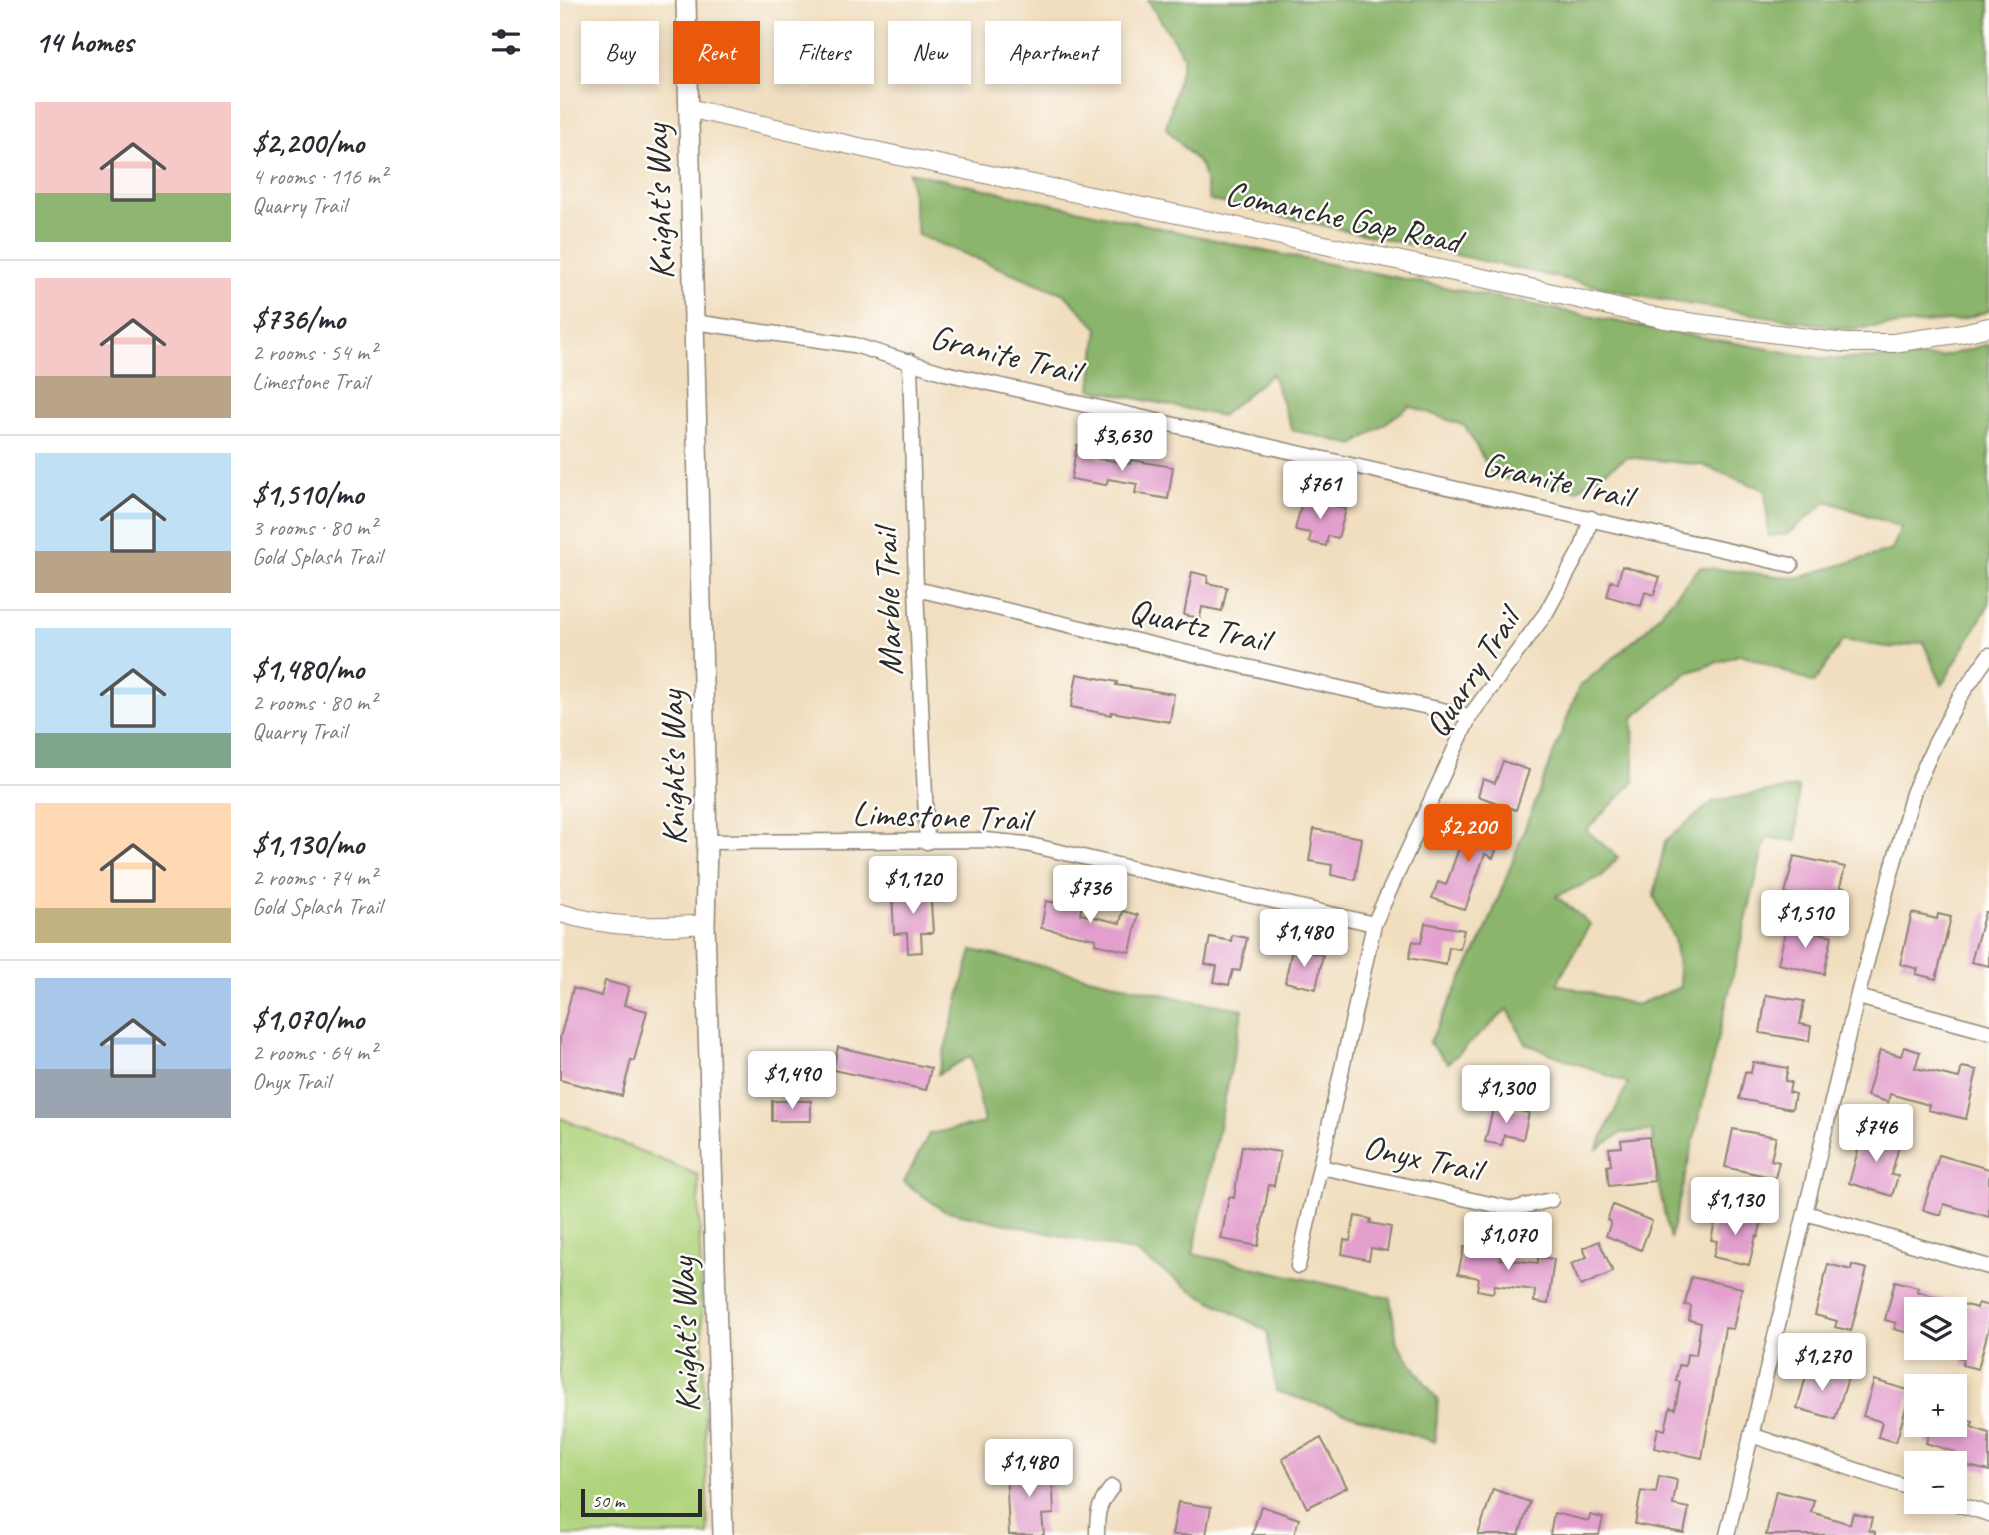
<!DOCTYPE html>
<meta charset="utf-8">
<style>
:root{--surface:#fff;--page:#f2f2f3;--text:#2b2b33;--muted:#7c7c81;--line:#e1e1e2;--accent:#ea580c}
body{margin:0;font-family:Caveat,sans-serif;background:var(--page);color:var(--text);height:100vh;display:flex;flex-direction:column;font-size:26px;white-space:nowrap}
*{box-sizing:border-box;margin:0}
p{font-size:23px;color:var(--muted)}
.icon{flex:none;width:38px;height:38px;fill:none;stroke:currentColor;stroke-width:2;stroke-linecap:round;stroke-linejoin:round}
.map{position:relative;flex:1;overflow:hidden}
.drawer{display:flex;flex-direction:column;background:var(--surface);width:560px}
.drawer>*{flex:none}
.banner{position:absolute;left:21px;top:21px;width:665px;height:63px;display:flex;gap:14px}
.fabs{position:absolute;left:1344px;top:1297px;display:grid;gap:14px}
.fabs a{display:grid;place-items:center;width:63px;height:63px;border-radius:0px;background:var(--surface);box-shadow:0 4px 10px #0003;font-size:35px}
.scale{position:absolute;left:21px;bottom:18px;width:121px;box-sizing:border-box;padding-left:7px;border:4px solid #2b2b2b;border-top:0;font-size:19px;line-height:24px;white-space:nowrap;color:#2b2b2b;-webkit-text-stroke:5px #fdfcf7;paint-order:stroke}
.price{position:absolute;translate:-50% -60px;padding:0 16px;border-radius:7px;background:#fff;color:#222;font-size:23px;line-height:46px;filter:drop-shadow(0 2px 4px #0008)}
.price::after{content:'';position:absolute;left:50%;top:42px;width:21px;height:16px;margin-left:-10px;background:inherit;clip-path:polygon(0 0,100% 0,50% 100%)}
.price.current{background:var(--accent);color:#fff}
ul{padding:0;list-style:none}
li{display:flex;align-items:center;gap:21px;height:175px;padding:0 35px}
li+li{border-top:2px solid var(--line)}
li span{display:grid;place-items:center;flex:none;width:196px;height:140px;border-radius:0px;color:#555}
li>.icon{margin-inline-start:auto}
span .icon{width:84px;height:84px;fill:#fffc;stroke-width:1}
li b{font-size:30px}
h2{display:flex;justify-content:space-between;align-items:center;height:84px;padding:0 35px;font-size:30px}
.chip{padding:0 24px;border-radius:0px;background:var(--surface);box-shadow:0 4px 10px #0003;font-size:24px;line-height:63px}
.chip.current{background:var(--accent);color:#fff}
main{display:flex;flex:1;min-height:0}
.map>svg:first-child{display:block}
.green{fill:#afd37c;stroke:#6d7f54;stroke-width:2}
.forest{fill:#8bb56c;stroke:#5b704c;stroke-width:2}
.building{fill:#e39fce}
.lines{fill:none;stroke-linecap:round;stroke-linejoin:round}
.minor-casing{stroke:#8e8475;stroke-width:17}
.tertiary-casing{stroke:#8e8475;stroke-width:20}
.secondary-casing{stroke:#8e8475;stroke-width:22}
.minor{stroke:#fff;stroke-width:14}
.tertiary{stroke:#fff;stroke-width:18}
.secondary{stroke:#fff;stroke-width:19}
.labels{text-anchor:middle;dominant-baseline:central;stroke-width:5;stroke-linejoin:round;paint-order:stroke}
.street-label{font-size:35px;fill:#2b2b2b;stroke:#fdfcf7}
</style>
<main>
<section class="drawer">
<h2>14 homes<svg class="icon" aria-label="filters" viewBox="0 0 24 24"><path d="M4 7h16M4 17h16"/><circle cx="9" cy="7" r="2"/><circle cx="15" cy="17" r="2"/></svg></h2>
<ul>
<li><span style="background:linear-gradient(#f6c9c9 65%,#8fb573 0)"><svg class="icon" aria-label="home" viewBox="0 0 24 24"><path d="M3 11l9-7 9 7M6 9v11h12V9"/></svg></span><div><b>$2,200/mo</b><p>4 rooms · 116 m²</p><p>Quarry Trail</p></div></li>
<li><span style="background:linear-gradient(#f6c9c9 70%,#b9a48a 0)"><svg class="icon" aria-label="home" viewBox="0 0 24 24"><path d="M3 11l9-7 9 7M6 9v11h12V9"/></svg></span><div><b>$736/mo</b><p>2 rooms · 54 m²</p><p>Limestone Trail</p></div></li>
<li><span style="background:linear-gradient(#bfe0f5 70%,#b9a48a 0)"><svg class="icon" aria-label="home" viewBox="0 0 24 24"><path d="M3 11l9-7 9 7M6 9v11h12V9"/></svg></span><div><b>$1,510/mo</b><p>3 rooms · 80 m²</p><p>Gold Splash Trail</p></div></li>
<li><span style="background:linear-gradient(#bfe0f5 75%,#7fa58c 0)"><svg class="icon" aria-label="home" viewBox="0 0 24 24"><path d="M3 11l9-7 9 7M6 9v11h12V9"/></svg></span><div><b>$1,480/mo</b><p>2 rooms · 80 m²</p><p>Quarry Trail</p></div></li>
<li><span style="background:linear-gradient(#ffd9b3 75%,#c2b280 0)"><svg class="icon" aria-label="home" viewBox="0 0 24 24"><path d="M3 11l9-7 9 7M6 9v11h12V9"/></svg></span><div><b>$1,130/mo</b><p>2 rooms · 74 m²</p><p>Gold Splash Trail</p></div></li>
<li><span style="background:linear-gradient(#a9c7e8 65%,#9aa5b1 0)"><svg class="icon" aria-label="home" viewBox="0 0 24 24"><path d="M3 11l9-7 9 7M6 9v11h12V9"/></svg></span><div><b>$1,070/mo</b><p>2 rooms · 64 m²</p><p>Onyx Trail</p></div></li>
</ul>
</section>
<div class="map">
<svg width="1429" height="1535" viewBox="0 0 1429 1535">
<rect width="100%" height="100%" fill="#fdfcf7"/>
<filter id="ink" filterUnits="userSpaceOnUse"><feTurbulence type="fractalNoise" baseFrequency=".0143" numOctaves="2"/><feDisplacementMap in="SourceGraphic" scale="14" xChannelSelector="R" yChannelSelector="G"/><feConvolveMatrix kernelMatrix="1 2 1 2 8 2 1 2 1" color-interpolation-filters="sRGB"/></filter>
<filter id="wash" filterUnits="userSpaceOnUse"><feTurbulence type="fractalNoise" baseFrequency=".00686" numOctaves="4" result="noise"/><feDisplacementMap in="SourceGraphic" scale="28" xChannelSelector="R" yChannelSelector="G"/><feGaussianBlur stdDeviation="1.57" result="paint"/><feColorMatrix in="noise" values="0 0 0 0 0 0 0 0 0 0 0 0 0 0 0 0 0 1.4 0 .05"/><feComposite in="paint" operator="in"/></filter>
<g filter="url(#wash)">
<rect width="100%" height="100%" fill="#f1debf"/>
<!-- green -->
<polygon class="green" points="0,1118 138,1175 148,1535 0,1535"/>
<!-- forest -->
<g class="forest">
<polygon points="588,0 1429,0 1429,311 1400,320 1288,329 1090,298 649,200 642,167 606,128 624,57"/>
<polygon points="349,172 709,252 1084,327 1266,359 1381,357 1429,344 1429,604 1382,685 1363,642 1333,648 1283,640 1254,683 1181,654 1127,673 1073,718 1074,782 1026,830 1058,857 1041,877 996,896 1030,924 997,984 1076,1005 1121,987 1114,939 1094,896 1105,841 1154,801 1238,787 1237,841 1206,837 1110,1239 1099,1188 1092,1131 1062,1133 1037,1149 1068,1083 966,1044 948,1009 888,1063 869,1043 925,933 1019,687 1085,631 1140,567 1236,578 1332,550 1341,527 1267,501 1228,534 1209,536 1205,490 1142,465 1067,457 1017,490 934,477 905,426 850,406 794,445 732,430 712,374 661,416 531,389 538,328 504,294 358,235"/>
<polygon points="412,950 628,1000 683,1009 633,1254 830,1298 837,1343 878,1401 875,1442 716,1391 707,1331 631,1290 575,1252 383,1210 344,1182 369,1134 424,1123 411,1056 378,1074"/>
</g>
<g id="blocks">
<!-- building -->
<g class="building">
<polygon points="517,445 539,449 537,458 570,464 571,460 613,467 608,499 575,493 577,484 548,479 546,485 511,479"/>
<polygon points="743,498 786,509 778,538 768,536 766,546 749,542 751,533 735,530"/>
<polygon points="1062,566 1100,577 1094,595 1085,592 1081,606 1047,596 1051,581 1058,583"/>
<polygon points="632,572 648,576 647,583 667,587 662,611 642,607 640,618 624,615"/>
<polygon points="517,674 557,682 556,685 614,694 610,722 551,712 551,715 511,707"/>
<polygon points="943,761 969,770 956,810 918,796 923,779 935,783"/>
<polygon points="919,823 943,832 933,858 925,854 905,910 872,898 878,882 886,885 900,845 894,843 901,825 916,830"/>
<polygon points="754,829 802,838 795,880 771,875 772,865 749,861"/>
<polygon points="1234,856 1285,867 1280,887 1285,888 1281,906 1225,894"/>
<polygon points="370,888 373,933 361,933 362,952 348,953 347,933 334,934 332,890"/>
<polygon points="508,898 523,902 520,914 560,923 563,911 578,915 570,952 535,944 536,939 481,928 486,901 506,905"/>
<polygon points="1425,912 1429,912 1429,966 1411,962"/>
<polygon points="1352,913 1377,919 1378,914 1391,917 1376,979 1356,974 1358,969 1340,964"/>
<polygon points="865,923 904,930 900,949 889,947 886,965 849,958 853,941 861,943"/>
<polygon points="1227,926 1272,936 1264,974 1218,964"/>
<polygon points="672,935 687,938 680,971 673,970 669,985 654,982 657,966 645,964 650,937 671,941"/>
<polygon points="732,949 763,955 756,989 725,982"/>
<polygon points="45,981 69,987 64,1005 87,1011 74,1061 71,1060 62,1096 0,1080 0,1038 13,988 41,996"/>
<polygon points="1206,995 1244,1001 1240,1024 1251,1026 1249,1041 1200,1033"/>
<polygon points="278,1047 371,1068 366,1090 273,1070"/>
<polygon points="1344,1047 1360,1052 1355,1068 1399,1078 1402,1067 1417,1070 1406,1119 1368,1110 1369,1105 1330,1094 1328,1102 1307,1096 1320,1050 1341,1056"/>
<polygon points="1193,1062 1228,1068 1225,1081 1231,1082 1229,1092 1235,1094 1232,1109 1179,1099 1185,1072 1191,1073"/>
<rect x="212" y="1101" width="39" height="20"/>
<polygon points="934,1105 969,1113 963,1139 944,1135 942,1145 925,1142"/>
<polygon points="1173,1129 1216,1137 1211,1160 1219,1162 1215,1178 1165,1167"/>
<polygon points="1303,1132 1340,1143 1331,1175 1338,1176 1332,1196 1289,1183"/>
<polygon points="1089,1137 1094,1181 1049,1186 1047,1166 1051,1165 1049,1148 1062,1147 1061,1140"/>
<polygon points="682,1146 720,1152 714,1186 709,1185 698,1246 661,1239 669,1197 674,1198"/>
<polygon points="1379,1155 1429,1169 1429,1217 1384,1204 1381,1215 1363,1210"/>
<polygon points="1053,1205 1092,1221 1081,1250 1046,1236 1051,1222 1047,1220"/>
<polygon points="1158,1209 1202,1220 1198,1237 1196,1236 1189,1265 1153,1257 1157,1241 1151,1240"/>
<polygon points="795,1216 811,1219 810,1223 831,1227 827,1251 811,1248 809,1260 782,1254 784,1240 790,1241"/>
<polygon points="1039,1241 1053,1272 1021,1286 1011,1264 1027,1257 1023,1248"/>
<polygon points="927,1245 942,1249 940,1259 978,1263 978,1257 994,1259 988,1304 974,1302 975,1290 935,1285 933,1293 917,1290 919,1278 898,1274 904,1247 926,1252"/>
<polygon points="1268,1264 1291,1270 1292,1265 1307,1269 1291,1331 1275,1327 1277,1321 1255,1315"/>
<polygon points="1131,1277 1182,1288 1173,1329 1165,1328 1142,1458 1094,1448 1098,1428 1105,1430 1110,1408 1115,1409 1120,1382 1116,1381 1119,1365 1125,1366 1127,1354 1136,1355 1141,1323 1129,1320 1131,1306 1125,1305"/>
<polygon points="1335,1281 1358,1287 1357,1291 1379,1298 1417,1308 1418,1303 1429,1306 1429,1327 1418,1369 1402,1365 1404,1359 1395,1356 1395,1309 1356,1309 1356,1335 1334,1329 1336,1323 1325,1320"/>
<polygon points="1249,1366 1288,1378 1275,1419 1237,1408"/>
<polygon points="1314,1380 1351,1391 1336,1442 1318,1437 1322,1422 1303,1416"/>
<polygon points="1395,1416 1413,1422 1411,1427 1429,1433 1429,1471 1392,1462 1395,1452 1366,1443 1372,1424 1395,1424"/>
<polygon points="761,1438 787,1487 747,1508 722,1458"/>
<polygon points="492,1465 494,1514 482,1515 484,1535 449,1535 446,1467"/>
<polygon points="1099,1476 1117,1480 1113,1505 1129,1508 1124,1533 1075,1524 1081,1491 1096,1493"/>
<polygon points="933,1489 970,1502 959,1535 918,1535"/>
<polygon points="1216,1491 1254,1500 1251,1512 1290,1524 1293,1513 1312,1518 1309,1530 1315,1532 1315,1535 1206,1535"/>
<polygon points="618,1502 651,1507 646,1535 612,1535"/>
<polygon points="701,1506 739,1519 734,1535 692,1535"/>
<polygon points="994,1513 1029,1521 1030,1515 1043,1518 1039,1535 990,1535"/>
</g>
</g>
</g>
<g filter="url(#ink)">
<use href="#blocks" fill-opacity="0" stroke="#8e8475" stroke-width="2"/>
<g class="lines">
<defs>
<g id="minor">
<polyline points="134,322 294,345 385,373 1231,565"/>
<polyline points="350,361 356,589 367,842"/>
<polyline points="356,589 747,681 910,716"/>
<polyline points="147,842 426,840 466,844 814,924"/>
<polyline points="1298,997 1429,1032"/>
<polyline points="761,1167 953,1209 991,1200"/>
<polyline points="1246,1213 1429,1267"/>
<polyline points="738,1266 814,924 910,716 986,613 1023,545 1031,518"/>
<polyline points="1191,1435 1356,1490"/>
<polyline points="1391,1502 1429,1514"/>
<path d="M537,1535C537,1512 538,1505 552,1487"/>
<polyline points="1167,1535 1299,990 1353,793 1374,746 1399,698 1429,655"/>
</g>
<g id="tertiary">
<polyline points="128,108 325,153 975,289 1105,319 1285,343 1333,343 1403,333 1429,327"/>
<path d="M0,913C50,928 94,928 145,924"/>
</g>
<polyline id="secondary" points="126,0 147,842 145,924 163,1535"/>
</defs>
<!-- minor casing -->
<use href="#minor" class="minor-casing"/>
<!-- tertiary casing -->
<use href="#tertiary" class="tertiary-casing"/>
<!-- secondary casing -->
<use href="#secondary" class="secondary-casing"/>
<!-- minor -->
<use href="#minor" class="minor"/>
<!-- tertiary -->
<use href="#tertiary" class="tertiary"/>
<!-- secondary -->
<use href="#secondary" class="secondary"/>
</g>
</g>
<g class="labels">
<!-- street labels -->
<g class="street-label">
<text transform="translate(99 202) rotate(-92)">Knight's Way</text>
<text transform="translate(783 217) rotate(12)">Comanche Gap Road</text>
<text transform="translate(445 354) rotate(14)">Granite Trail</text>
<text transform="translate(997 480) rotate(13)">Granite Trail</text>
<text transform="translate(328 602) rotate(-92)">Marble Trail</text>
<text transform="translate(639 625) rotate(13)">Quartz Trail</text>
<text transform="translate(912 673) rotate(-57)">Quarry Trail</text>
<text transform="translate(113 768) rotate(-91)">Knight's Way</text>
<text transform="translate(381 816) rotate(2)">Limestone Trail</text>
<text transform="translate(862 1158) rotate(12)">Onyx Trail</text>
<text transform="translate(125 1335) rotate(-92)">Knight's Way</text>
</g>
</g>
</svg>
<div class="fabs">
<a><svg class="icon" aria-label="layers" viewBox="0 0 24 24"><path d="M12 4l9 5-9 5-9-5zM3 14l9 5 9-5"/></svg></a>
<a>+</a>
<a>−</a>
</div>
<div class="scale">50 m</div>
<b class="price" style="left:562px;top:473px">$3,630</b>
<b class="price" style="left:760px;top:521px">$761</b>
<b class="price current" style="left:908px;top:864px">$2,200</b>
<b class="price" style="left:353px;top:916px">$1,120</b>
<b class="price" style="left:530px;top:925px">$736</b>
<b class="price" style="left:1245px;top:950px">$1,510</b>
<b class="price" style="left:744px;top:969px">$1,480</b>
<b class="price" style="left:232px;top:1111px">$1,490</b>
<b class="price" style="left:946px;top:1125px">$1,300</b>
<b class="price" style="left:1316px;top:1164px">$746</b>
<b class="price" style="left:1175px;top:1237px">$1,130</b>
<b class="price" style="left:948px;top:1272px">$1,070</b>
<b class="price" style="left:1262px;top:1393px">$1,270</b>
<b class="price" style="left:469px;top:1499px">$1,480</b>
<div class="banner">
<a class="chip">Buy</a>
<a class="chip current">Rent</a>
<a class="chip">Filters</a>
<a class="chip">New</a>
<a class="chip">Apartment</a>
</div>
</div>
</main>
